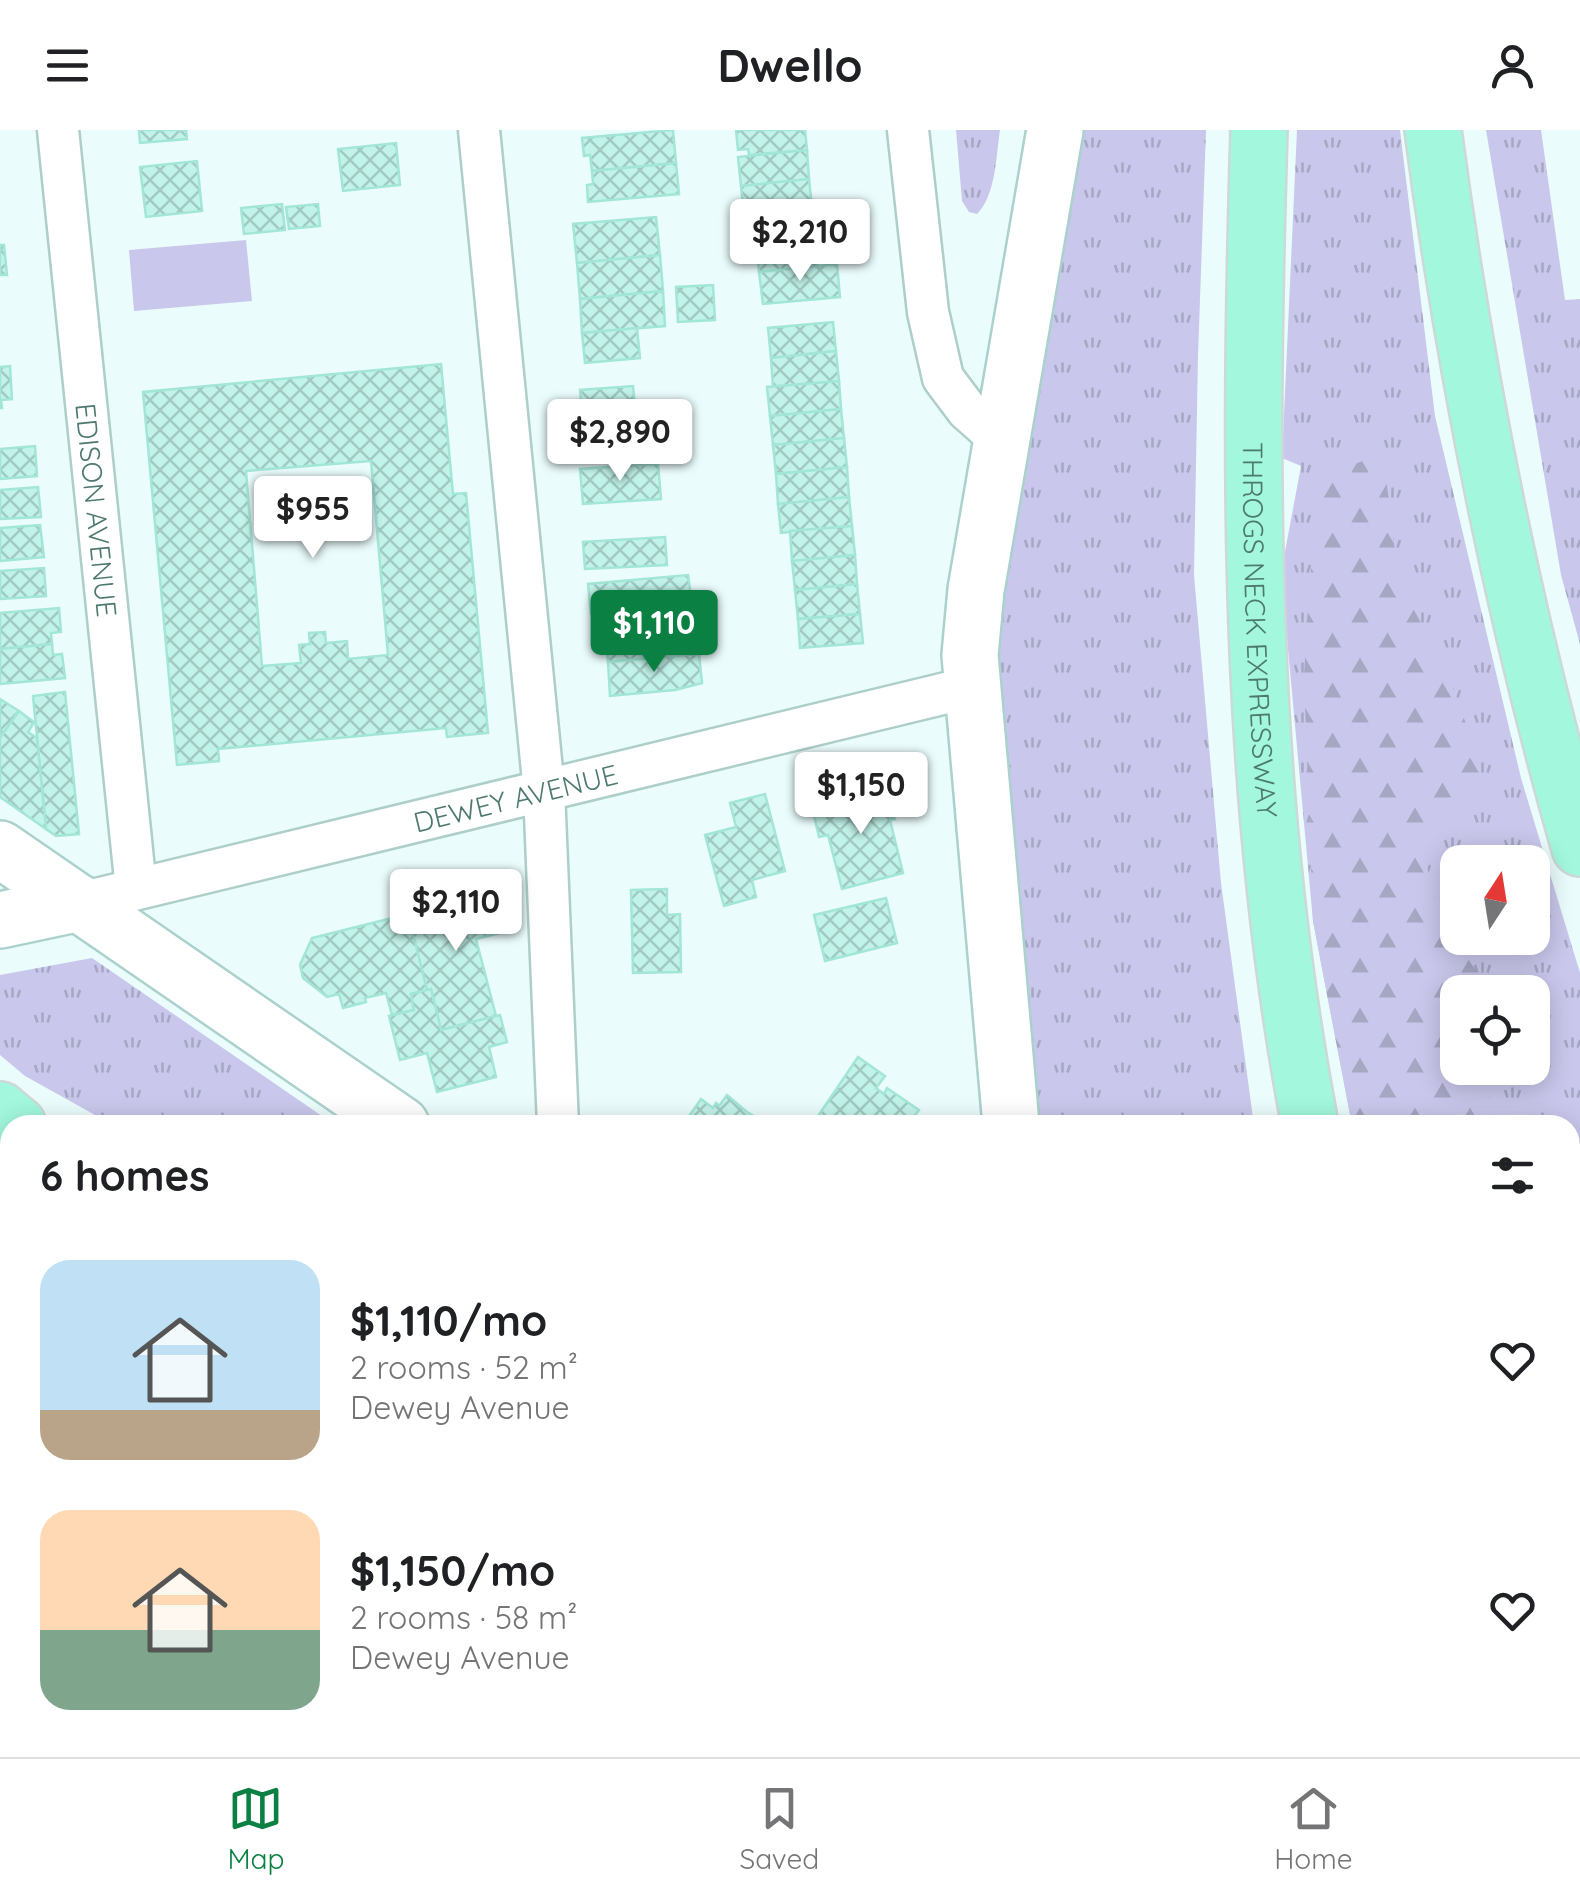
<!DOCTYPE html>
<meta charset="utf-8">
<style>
:root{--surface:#fff;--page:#f2f2f2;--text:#202124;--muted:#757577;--line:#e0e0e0;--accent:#0b8043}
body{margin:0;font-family:Quicksand,sans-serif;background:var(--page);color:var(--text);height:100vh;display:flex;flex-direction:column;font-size:38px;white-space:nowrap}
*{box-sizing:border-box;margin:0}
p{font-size:32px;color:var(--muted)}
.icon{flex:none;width:55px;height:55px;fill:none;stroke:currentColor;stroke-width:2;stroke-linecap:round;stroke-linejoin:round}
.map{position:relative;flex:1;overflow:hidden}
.side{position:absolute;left:0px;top:985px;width:1580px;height:642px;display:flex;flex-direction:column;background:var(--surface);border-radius:30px 30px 0 0;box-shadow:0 5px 25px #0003}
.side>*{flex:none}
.needle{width:65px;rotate:12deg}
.fabs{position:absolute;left:1440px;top:715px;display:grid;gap:20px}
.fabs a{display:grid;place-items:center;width:110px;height:110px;border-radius:20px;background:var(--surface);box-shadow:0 5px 25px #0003;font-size:50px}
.price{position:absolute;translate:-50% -85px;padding:0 22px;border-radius:10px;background:#fff;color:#222;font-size:32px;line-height:65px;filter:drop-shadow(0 2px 5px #0008)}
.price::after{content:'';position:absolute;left:50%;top:60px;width:30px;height:22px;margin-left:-15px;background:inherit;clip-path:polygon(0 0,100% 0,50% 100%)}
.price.on{background:var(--accent);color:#fff}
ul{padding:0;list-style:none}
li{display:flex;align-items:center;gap:30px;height:250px;padding:0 40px}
li span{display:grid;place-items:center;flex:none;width:280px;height:200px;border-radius:30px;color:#555}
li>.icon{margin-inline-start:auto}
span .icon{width:120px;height:120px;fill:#fffc;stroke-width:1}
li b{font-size:42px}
h2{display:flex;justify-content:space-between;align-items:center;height:120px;padding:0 40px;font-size:42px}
header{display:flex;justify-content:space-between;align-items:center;height:130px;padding:0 40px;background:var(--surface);font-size:45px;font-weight:800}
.menu{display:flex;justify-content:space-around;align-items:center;height:140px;border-top:2px solid var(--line);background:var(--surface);font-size:28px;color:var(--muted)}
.menu a{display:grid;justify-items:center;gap:5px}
.menu .on{color:var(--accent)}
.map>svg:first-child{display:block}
.grass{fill:url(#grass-tufts);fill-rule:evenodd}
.forest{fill:url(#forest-firs)}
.park{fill:#c9c8ec}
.building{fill:url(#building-cross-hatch);stroke:#a2e6d8;stroke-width:2.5;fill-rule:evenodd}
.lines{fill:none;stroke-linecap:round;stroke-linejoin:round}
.street-casing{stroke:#adcec9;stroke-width:45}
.secondary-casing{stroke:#abd1cc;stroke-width:60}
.highway-casing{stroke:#cdd9d7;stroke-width:60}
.street{stroke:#fff;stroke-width:40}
.secondary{stroke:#fff;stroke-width:55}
.highway{stroke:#a2f7dc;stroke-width:55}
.labels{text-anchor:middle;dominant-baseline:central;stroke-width:10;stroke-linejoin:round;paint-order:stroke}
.street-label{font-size:28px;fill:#4d796f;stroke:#f2ffff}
</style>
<header><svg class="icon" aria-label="menu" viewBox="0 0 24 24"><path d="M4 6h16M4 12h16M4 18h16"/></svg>Dwello<svg class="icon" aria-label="person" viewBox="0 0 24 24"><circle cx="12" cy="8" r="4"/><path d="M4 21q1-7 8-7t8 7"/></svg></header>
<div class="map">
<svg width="1580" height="1627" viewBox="0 0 1580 1627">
<defs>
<pattern id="grass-tufts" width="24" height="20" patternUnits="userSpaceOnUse" patternTransform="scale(2.5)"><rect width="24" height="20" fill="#c9c8ec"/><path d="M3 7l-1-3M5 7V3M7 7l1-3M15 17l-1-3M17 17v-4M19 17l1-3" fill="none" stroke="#a5a7c3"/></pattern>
<pattern id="forest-firs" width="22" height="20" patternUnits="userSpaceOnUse" patternTransform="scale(2.5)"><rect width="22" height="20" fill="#c9c8ec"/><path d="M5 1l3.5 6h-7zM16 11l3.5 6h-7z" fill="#a5a7c3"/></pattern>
<pattern id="building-cross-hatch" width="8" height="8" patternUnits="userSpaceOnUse" patternTransform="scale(2.5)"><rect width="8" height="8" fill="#c2f3ea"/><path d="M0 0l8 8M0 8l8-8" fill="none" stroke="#a0cac2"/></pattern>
</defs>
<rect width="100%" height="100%" fill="#ebfcfd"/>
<!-- grass -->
<g class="grass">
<path d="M956,0H1000C996,26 996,65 977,84L969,82L962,71Z"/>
<polygon points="1083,0 1206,0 1198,226 1194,445 1221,753 1254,995 1038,995 991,499 1032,296"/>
<path d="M1297,0H1400L1435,286L1521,648L1580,843V1627H1541L1537,1618H1570V995H1352L1313,791L1281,443L1301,336L1282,328ZM1458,732H1532V808H1458ZM1458,862H1532V938H1458Z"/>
<polygon points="1486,0 1541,0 1565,170 1580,169 1580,514 1561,445"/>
<polygon points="92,828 335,995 113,995 25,946 0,925 0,845"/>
<polygon points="400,1618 441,1618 453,1627 409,1627"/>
<polygon points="596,1618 1063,1618 1084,1627 607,1627"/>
<polygon points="1282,1618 1435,1618 1438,1627 1303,1627"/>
</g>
<!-- forest -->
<g class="forest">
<polygon points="1383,324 1399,453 1446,538 1481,636 1424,725 1440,789 1491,862 1458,862 1458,938 1491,938 1488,995 1352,995 1313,791 1304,546 1309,460 1320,346"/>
<polygon points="1570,1364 1580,1372 1580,1627 1541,1627 1537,1618 1570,1618"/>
<polygon points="671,1618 984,1618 1004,1627 671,1627"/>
</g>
<!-- park -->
<polygon class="park" points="246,110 252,171 134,181 129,120"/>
<!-- building -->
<g class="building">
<polygon points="139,0 186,0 187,9 140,13"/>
<polygon points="673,0 676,33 592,41 590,25 584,26 582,8"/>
<polygon points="736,0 805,0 807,20 749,25 748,19 738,20"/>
<polygon points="396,13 400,55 343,61 338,19"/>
<polygon points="807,20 809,49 741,56 738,27"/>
<polygon points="197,31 202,81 146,87 140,37"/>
<polygon points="676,33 679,64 588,72 587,55 593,54 592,41"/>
<polygon points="809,49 812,78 744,85 741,56"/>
<polygon points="282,74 285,100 244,104 241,78"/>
<polygon points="318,74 320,96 289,99 286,77"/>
<polygon points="812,78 815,107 757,113 754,84"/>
<polygon points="656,87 660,125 577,133 573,94"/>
<polygon points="815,107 817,137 759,142 757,113"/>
<polygon points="0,115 4,115 7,145 0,145"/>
<polygon points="660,125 663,161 580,169 577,133"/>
<polygon points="837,134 840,167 763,174 759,142"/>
<polygon points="713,155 715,190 678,192 676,157"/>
<polygon points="663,161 665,196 582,203 580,169"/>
<polygon points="833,192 836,221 771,228 768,198"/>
<polygon points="637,198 640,228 585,233 582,203"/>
<polygon points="836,221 839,251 773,257 771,228"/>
<path d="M441,234L453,364L466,363L488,603L447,607L446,598L218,619L219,631L177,635L143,262ZM371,331L388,525L348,529L347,511L326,513L325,502L309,503L310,514L299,515L301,533L262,536L246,341Z"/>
<polygon points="10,236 12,269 1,270 2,278 0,278 0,237"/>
<polygon points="839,251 841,279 770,286 767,257"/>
<polygon points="633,256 638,309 580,313 577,283 582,282 580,260"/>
<polygon points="841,279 844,308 773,315 770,286"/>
<polygon points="844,308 847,337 776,344 773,315"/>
<polygon points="35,316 37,346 0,349 0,319"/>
<polygon points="658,334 661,369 583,374 580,339"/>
<polygon points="847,337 849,367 778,374 776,344"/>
<polygon points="38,357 41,387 0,389 0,360"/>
<polygon points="849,367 852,396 781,403 778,374"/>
<polygon points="40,395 44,427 0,431 0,398"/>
<polygon points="852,396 855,425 792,431 790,401"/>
<polygon points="665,407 667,435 585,439 583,412"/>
<polygon points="855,425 857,454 795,460 792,431"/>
<polygon points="44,438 46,466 0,469 0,441"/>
<polygon points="688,445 691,467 664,470 665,478 591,484 588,454"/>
<polygon points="857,454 860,484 798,489 795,460"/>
<polygon points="59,478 61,502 51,503 52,514 0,519 0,483"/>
<polygon points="860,484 863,513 800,518 798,489"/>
<polygon points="696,490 699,524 608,532 605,499"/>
<polygon points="52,514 53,525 62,524 65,548 0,554 0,519"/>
<polygon points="699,524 702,553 675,560 610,566 608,532"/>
<polygon points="65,562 79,704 56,706 46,699 33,566"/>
<polygon points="0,569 19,581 0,608"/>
<polygon points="19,581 34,592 28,602 37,608 46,699 0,667 0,608"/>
<polygon points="888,659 895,689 890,690 903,743 842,759 828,705 819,707 812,677"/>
<polygon points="765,664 785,741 752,750 756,767 724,776 705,705 736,697 730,673"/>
<polygon points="492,757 504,802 476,809 496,886 441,900 431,859 427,860 406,779"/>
<polygon points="667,759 667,785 680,784 681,842 633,843 631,760"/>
<polygon points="886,768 897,813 825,831 814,785"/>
<polygon points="408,784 427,860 411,864 414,880 392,885 386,863 365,868 366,872 343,878 339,864 327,867 303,848 300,835 312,808"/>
<polygon points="431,859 441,900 500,885 507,912 489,917 496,947 437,962 427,923 400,930 389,886 414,880 411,864"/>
<polygon points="858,927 885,946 876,958 884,964 887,958 919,980 911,991 907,987 901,995 812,995"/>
<polygon points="727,965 747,982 769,995 689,995 685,992 701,969 713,978 716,973 719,976"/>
<polygon points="10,1448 10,1571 9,1566 0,1568 0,1451"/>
<polygon points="84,1618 126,1618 128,1627 87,1627"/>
<polygon points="206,1618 223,1618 234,1627 197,1627"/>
</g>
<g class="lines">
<defs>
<g id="street">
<path id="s1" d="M58,0L136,759"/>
<polyline points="479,0 544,661 558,995"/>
<polyline points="908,0 928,182 943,248 967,280 1002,311"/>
<path id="s2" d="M80,773L971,557"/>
</g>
<g id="secondary">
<polyline points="0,719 401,995"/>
<polyline points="0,790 80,773"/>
<polyline points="1011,995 970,525 976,460 1055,0"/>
<polyline points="0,1288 10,1298"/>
<polyline points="337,1618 347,1627"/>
</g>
<g id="highway">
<path id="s3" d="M1259,0C1249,334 1247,666 1310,995"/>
<path d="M1433,0C1465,242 1513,483 1580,718"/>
<polyline points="0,980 18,995"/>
<polyline points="0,1140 10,1150"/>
<polyline points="530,1618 541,1627"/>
<polyline points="1165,1618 1187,1627"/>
<polyline points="1494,1618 1497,1627"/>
</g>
</defs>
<!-- street casing -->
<use href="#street" class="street-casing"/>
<!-- secondary casing -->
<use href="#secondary" class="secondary-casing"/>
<!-- highway casing -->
<use href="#highway" class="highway-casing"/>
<!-- street -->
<use href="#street" class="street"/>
<!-- secondary -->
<use href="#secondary" class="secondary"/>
<!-- highway -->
<use href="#highway" class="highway"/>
</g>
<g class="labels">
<!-- street labels -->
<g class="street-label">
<text stroke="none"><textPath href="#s1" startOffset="382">EDISON AVENUE</textPath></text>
<text stroke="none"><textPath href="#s3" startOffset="500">THROGS NECK EXPRESSWAY</textPath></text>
<text stroke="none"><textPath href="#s2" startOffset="448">DEWEY AVENUE</textPath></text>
</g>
</g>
</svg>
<div class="fabs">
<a><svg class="needle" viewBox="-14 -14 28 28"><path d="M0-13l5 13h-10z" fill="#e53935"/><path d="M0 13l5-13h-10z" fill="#757577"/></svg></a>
<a><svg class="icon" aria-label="locate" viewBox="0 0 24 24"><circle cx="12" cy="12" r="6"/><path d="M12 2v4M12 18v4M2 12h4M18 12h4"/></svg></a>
</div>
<b class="price" style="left:800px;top:154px">$2,210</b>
<b class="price" style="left:620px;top:354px">$2,890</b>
<b class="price" style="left:313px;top:431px">$955</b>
<b class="price on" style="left:654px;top:545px">$1,110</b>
<b class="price" style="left:861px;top:707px">$1,150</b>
<b class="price" style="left:456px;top:824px">$2,110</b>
<section class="side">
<h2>6 homes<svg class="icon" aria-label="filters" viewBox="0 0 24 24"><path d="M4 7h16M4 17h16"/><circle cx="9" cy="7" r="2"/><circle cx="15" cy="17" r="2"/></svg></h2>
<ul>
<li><span style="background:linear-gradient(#bfe0f5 75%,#b9a48a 0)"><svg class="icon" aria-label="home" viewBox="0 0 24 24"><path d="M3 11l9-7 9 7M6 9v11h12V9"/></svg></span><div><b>$1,110/mo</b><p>2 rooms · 52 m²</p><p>Dewey Avenue</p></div><svg class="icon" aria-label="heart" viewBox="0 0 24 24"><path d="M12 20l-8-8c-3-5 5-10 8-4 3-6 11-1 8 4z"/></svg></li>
<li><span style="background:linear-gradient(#ffd9b3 60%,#7fa58c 0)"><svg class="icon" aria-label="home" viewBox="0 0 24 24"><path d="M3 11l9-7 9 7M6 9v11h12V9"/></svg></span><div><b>$1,150/mo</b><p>2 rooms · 58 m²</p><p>Dewey Avenue</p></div><svg class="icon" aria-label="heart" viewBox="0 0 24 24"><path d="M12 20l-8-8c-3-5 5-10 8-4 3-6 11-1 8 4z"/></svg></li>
</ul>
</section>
</div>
<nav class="menu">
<a class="on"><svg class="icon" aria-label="map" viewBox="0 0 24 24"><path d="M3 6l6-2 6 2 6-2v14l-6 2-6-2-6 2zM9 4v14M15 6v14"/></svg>Map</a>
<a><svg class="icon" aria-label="saved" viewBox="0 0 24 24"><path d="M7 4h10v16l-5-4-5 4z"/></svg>Saved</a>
<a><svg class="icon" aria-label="home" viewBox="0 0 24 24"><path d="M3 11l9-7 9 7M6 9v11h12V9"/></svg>Home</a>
</nav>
